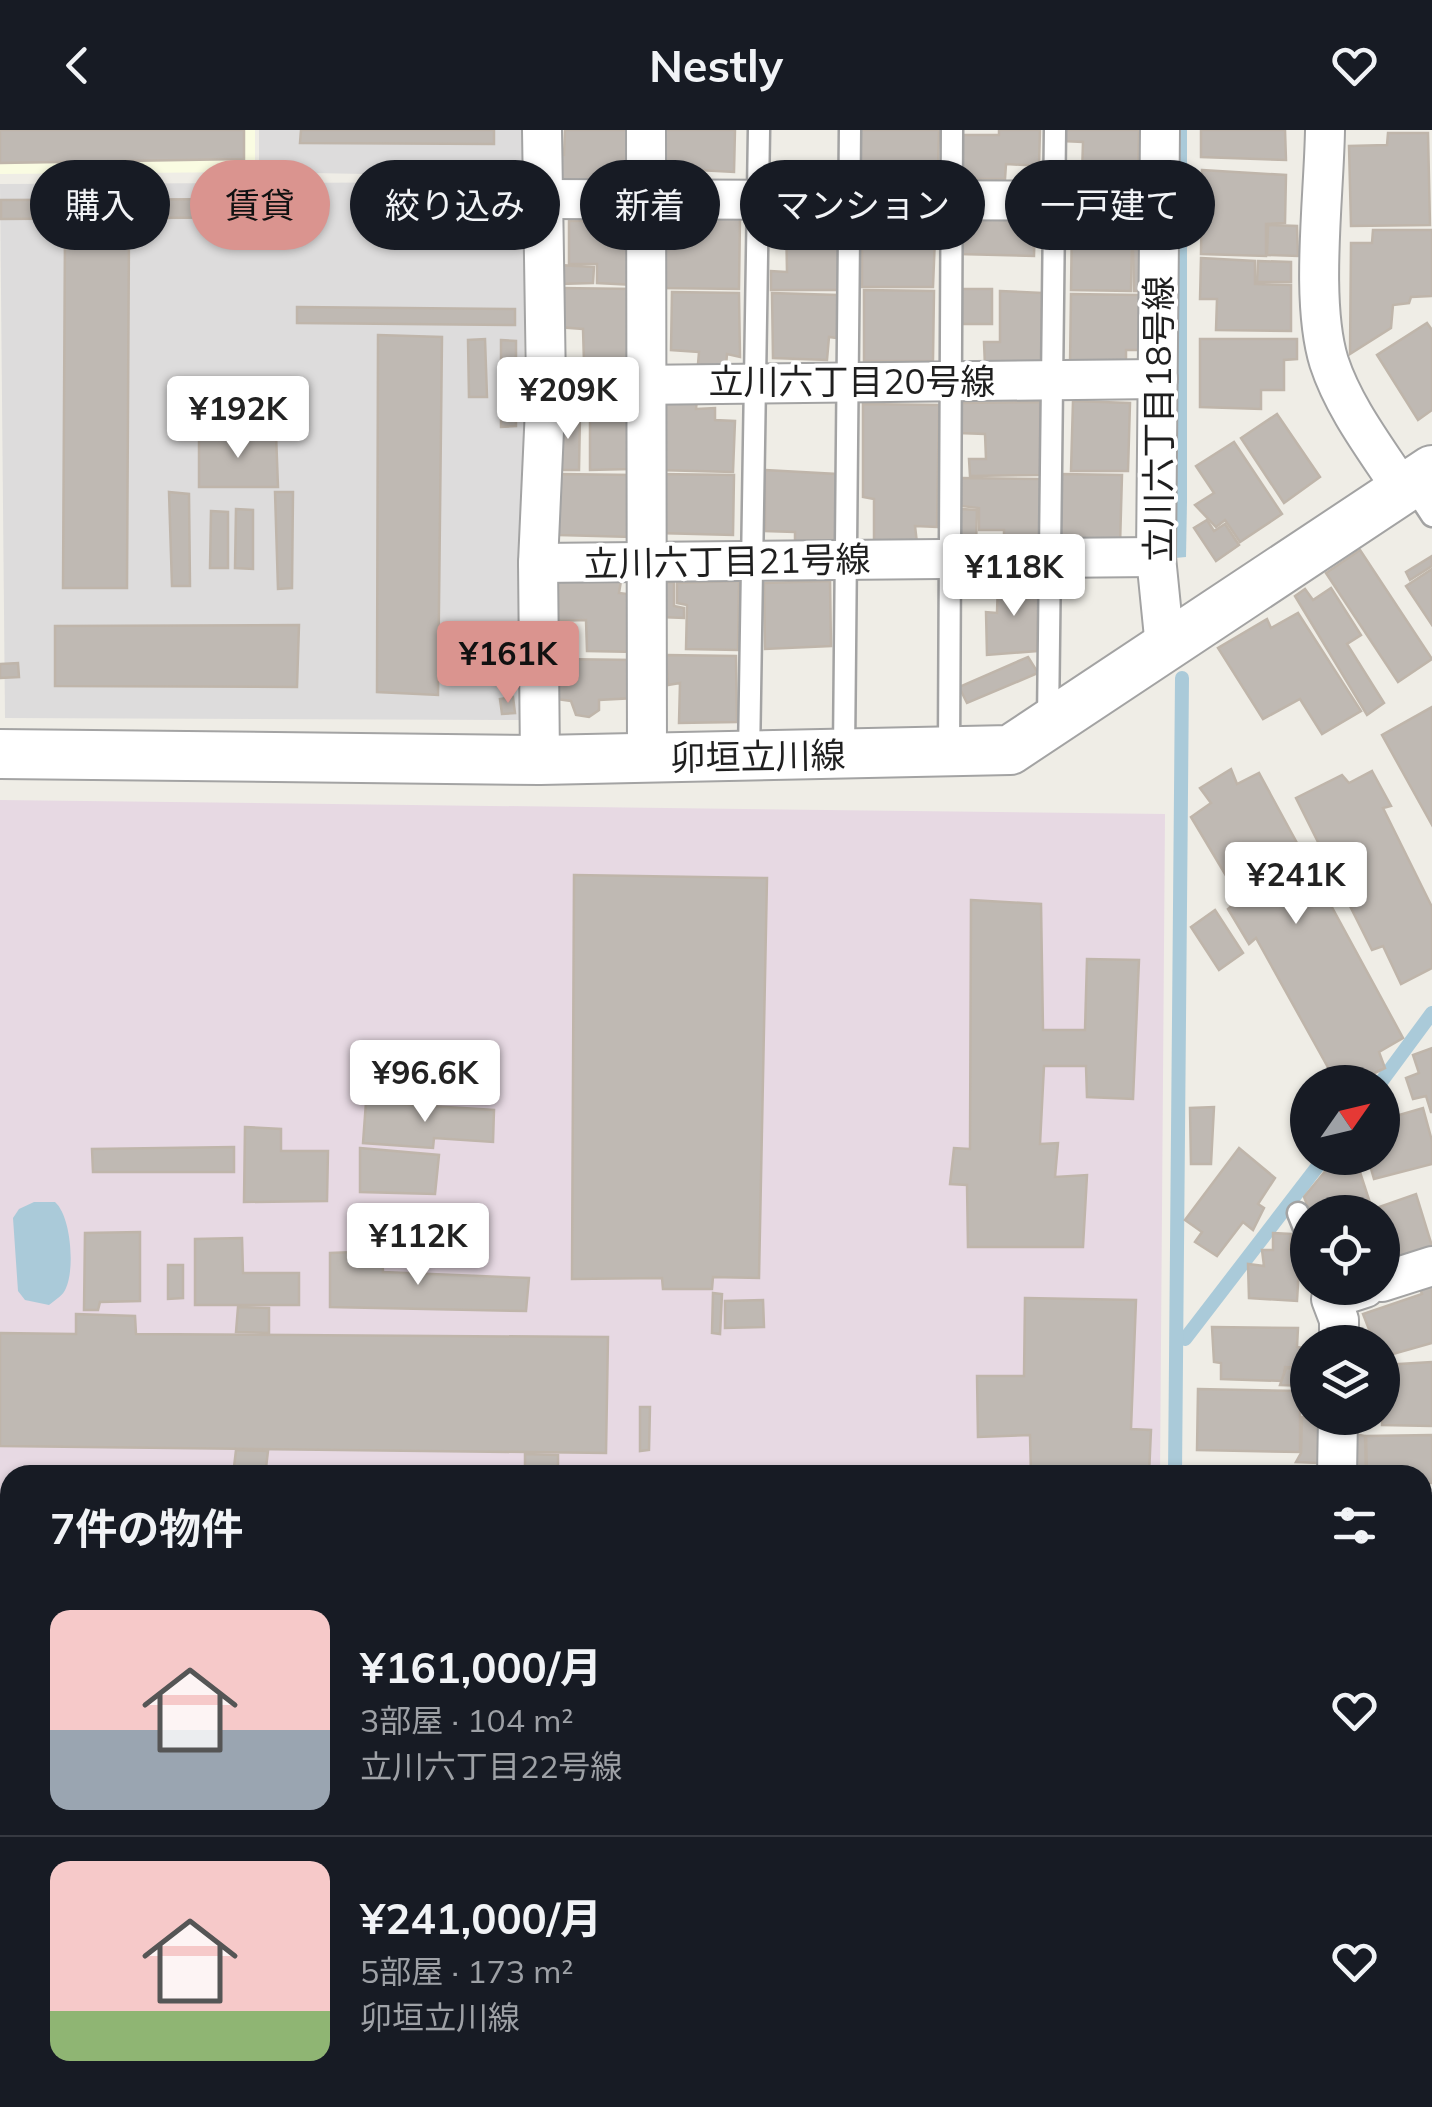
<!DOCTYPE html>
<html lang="ja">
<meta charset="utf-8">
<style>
:root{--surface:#171b24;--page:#242831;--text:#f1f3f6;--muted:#9ea1a6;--line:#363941;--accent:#da948f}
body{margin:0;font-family:Mulish,"Noto Sans JP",sans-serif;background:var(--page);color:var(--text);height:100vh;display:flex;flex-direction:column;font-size:38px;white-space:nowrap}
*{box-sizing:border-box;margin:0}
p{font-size:32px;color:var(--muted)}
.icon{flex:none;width:55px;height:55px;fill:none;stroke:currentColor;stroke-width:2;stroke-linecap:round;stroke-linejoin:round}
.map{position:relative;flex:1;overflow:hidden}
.panel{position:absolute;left:0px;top:1335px;width:1432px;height:642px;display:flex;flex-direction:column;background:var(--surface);border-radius:30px 30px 0 0;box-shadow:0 2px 8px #0004}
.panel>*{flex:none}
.hud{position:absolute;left:30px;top:30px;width:1372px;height:90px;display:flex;gap:20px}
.needle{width:65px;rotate:56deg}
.fabs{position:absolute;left:1290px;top:935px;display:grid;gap:20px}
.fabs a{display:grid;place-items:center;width:110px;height:110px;border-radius:50%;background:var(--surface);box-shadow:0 2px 8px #0004;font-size:50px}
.price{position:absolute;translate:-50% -85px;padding:0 22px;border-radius:10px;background:#fff;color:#222;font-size:32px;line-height:65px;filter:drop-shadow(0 2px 5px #0008)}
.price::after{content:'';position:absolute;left:50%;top:60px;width:30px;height:22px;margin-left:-15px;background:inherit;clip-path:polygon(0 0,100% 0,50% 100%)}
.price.selected{background:var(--accent);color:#111}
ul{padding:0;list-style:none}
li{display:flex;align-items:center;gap:30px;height:250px;padding:0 50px}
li+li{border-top:2px solid var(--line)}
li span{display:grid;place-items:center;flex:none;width:280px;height:200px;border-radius:20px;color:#555}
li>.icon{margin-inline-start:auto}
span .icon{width:120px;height:120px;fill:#fffc;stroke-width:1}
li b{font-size:42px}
h2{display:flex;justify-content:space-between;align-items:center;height:120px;padding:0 50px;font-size:42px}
.pill{padding:0 35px;border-radius:45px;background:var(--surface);box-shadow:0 2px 8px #0004;font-size:35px;line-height:90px}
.pill.selected{background:var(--accent);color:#111}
header{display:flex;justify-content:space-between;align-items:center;height:130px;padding:0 50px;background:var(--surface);font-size:45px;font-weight:700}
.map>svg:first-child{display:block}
.residential{fill:#dddcdc}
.industrial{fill:#e7d9e3}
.education{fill:#fafce2}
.water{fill:#aacad9}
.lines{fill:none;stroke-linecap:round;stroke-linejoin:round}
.stream{stroke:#aacad9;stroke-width:14}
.building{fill:#bfb9b3;stroke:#bfb5aa;stroke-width:2.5}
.service-casing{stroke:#a3a3a3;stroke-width:25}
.minor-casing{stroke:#a3a3a3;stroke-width:42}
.tertiary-casing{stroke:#a3a3a3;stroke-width:52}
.service{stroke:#fff;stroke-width:20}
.minor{stroke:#fff;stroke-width:38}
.tertiary{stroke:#fff;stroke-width:48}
.labels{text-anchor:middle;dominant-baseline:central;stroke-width:8;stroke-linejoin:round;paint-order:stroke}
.street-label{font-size:35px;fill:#1f1f1f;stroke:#fff}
</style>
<header><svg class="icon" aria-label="back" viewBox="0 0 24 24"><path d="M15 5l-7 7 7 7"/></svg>Nestly<svg class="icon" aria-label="heart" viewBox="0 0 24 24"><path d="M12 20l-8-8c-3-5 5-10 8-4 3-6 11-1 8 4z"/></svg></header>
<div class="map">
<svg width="1432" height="1977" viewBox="0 0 1432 1977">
<rect width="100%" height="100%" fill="#efede6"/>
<!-- residential -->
<g class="residential">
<polygon points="259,0 524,0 524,47 259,42"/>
<polygon points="524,52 524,590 5,588 0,54"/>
</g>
<!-- industrial -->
<g class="industrial">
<polygon points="0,670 1165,684 1160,1345 10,1345 10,1956 0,1956"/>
<rect x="668" y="1968" width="485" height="9"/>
</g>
<!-- education -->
<polygon class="education" points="0,0 255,0 255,42 0,44"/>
<!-- water -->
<g class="water">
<polygon points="1175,0 1187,0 1187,372 1186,427 1175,428"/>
<path d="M34,1072H55C71,1086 75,1138 66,1158C63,1166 56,1169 49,1175L25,1170L18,1161L13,1088L19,1079Z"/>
</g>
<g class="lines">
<!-- stream -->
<g class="stream">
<polyline points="1381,952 1432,883"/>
<polyline points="1185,1209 1324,1028"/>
<polyline points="1175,1345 1182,548"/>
</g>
</g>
<!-- building -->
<g class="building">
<polygon points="0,0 244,0 244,29 0,33"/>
<polygon points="301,0 494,0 494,14 300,13"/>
<polygon points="565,0 635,0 627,50 554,50 556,26 564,25"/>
<polygon points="661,0 735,0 734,42 660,38"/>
<polygon points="860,0 939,0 938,40 860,39"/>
<polygon points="999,0 1040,0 1039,36 1006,34 1005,49 961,49 962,5 999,5"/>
<polygon points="1063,0 1139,0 1138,45 1082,45 1083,12 1063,11"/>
<polygon points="1201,0 1285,0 1286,30 1201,27"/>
<polygon points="1388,3 1428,3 1430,95 1351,96 1349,16 1387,15"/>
<polygon points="1202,40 1286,45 1285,93 1266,94 1266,126 1201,124"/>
<polygon points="274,69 274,87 1,89 1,70"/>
<polygon points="960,86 1035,88 1034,126 959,124"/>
<polygon points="740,88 739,159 660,158 657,127 665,125 666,90"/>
<polygon points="1126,89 1126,108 1132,109 1131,161 1071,160 1072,90"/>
<polygon points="637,90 634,155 597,153 597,134 569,134 569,91"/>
<polygon points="786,90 840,91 840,160 771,160 771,141 787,142"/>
<polygon points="905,91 905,106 935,107 933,157 862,157 862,92"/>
<polygon points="1268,95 1297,96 1298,126 1267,125"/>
<polygon points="129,98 127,458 63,458 65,99"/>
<polygon points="1373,100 1432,100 1432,166 1411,167 1409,173 1393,175 1391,198 1350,224 1351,113 1372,113"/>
<polygon points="1133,119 1145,119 1143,161 1134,161"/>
<polygon points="1201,128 1255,131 1255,154 1291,155 1291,201 1216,200 1217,169 1200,169"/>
<polygon points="1258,131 1291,132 1291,152 1257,152"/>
<polygon points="559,135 594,137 593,153 560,154"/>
<polygon points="559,158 636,159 635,234 584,233 583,199 557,197"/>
<rect x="958" y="159" width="34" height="35"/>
<polygon points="864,160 934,161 933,231 864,231"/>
<polygon points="1000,161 1042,163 1041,235 985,236 984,212 1000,212"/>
<polygon points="672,162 739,163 740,227 727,224 726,236 698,234 699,222 671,220"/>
<polygon points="772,163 838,165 837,208 829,207 827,230 773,228"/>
<polygon points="1071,164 1139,165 1139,220 1126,220 1126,237 1070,235"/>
<polygon points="297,177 515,179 515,195 297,193"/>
<polygon points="1427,193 1432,200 1432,280 1418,290 1377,225"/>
<polygon points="378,205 442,207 438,565 377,562"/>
<polygon points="485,209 487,267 469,267 468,210"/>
<polygon points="1200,209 1297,209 1297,229 1284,230 1284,260 1261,260 1261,279 1200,277"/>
<polygon points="501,210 516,211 516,296 501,297"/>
<polygon points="697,269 696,279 715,278 715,290 735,291 733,342 657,340 657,271"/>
<polygon points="630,271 631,339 590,340 590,272"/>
<polygon points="1073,271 1130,273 1128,341 1071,341"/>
<polygon points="1040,272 1040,345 970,346 969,329 986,329 985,304 959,303 959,273"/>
<polygon points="863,274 939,275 937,397 915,396 917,413 874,413 874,369 863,367"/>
<polygon points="1277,284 1320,347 1284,373 1241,308"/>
<polygon points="557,285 580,285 579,340 558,340"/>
<polygon points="199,304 276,304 278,357 199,357"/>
<polygon points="1234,312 1282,384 1240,412 1225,390 1216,397 1195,375 1214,363 1196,336"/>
<polygon points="765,340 837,344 835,410 795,411 795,402 765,401"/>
<polygon points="559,344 634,345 632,407 559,405"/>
<polygon points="658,344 734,345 733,405 657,403"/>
<polygon points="1060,344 1122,345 1120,415 1059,415"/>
<polygon points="961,348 1040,349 1040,417 1004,415 1004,400 979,400 979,378 961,376"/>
<polygon points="169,362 189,364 190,456 172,456"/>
<polygon points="275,362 293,362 292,458 278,459"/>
<polygon points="236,379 253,380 253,439 235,438"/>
<polygon points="961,379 977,380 976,415 959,415"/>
<polygon points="211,381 228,382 228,438 210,438"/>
<polygon points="1207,390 1214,401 1225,394 1239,415 1216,431 1194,398"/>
<polygon points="1360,420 1432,529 1398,552 1326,443"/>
<polygon points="1432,426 1432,436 1410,450 1406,442"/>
<polygon points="1432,439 1432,495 1406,456"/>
<polygon points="555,450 621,451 619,463 635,465 636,522 587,521 586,490 552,491"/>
<polygon points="739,451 738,520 686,519 687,475 677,473 677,453"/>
<polygon points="830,451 831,516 765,519 764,453"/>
<polygon points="1039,451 1037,521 987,525 986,482 997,483 998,452"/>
<polygon points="674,452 674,476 684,478 684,488 660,487 661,453"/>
<polygon points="1331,458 1361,505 1347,514 1384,573 1367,585 1295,466 1305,459 1313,470"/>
<polygon points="1298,483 1361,581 1322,604 1300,569 1263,589 1218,518 1267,489 1271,498"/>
<polygon points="299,495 297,557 55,556 55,496"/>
<polygon points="666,525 736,526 737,592 679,593 680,553 668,555"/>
<polygon points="1028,527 1038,543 967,573 959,557"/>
<polygon points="557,529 635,530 635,568 599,570 599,580 589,587 576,585 571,571 556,569"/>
<polygon points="18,533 19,547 0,548 0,534"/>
<polygon points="513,567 515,583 502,584 500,569"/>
<polygon points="1432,577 1432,695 1382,605"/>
<polygon points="1231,639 1237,654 1259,643 1403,908 1379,922 1385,938 1356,952 1330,952 1335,950 1256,808 1249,814 1228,779 1240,769 1191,687 1211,673 1200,658"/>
<polygon points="1372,641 1391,676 1383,678 1432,777 1432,838 1401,854 1383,816 1372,820 1296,668 1342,645 1349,653"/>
<polygon points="574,745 767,748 759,1148 713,1147 712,1159 663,1159 662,1148 572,1149"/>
<polygon points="971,770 1041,774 1043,900 1085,900 1087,829 1139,830 1133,969 1087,967 1086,936 1044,936 1040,1014 1058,1013 1055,1047 1087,1045 1083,1117 968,1117 967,1055 950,1054 954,1018 970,1019"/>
<polygon points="1215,780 1243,823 1219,840 1191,797"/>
<polygon points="1432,918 1432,982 1431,982 1426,966 1413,969 1406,948 1419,943 1413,925"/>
<polygon points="366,972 494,980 493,1012 434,1008 433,1018 363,1013"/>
<polygon points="1214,977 1211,1034 1191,1034 1190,978"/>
<polygon points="1423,978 1432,1011 1432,1034 1374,1049 1368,1028 1382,1028 1382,990"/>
<polygon points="245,997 281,999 281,1021 328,1021 327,1071 244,1072"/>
<polygon points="234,1017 234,1042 93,1042 92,1019"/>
<polygon points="360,1018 439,1025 435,1064 360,1062"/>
<polygon points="1239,1018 1275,1048 1258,1074 1264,1078 1253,1100 1243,1092 1217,1126 1195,1112 1202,1102 1185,1090"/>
<polygon points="1356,1030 1373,1082 1310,1082 1304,1067 1327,1039"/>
<polygon points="1416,1064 1432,1116 1391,1129 1382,1082 1376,1078"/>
<polygon points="140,1102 140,1171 100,1172 98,1180 84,1180 85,1103"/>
<polygon points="1273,1103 1291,1104 1290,1119 1300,1120 1297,1171 1249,1168 1248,1134 1264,1136 1262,1120 1273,1120"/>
<polygon points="242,1108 243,1143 299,1143 299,1175 195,1175 195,1109"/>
<polygon points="382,1121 383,1142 529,1148 526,1181 330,1177 330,1123"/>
<polygon points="168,1135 183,1135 183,1168 168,1169"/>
<polygon points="1432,1155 1432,1213 1382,1227 1382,1212 1374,1212 1363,1184 1422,1164 1420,1158"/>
<polygon points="713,1163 722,1164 720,1204 712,1203"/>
<polygon points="1025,1168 1136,1170 1131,1299 1151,1300 1149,1345 1031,1345 1030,1305 978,1307 977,1246 1024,1246"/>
<polygon points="763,1170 764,1197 725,1198 725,1171"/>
<polygon points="238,1177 269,1178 269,1203 236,1202"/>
<polygon points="76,1184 135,1186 136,1204 608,1207 606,1323 0,1316 0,1203 76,1204"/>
<polygon points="1212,1197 1298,1198 1297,1217 1304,1218 1303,1238 1285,1237 1283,1251 1221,1249 1221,1233 1214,1232"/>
<polygon points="1432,1232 1432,1296 1382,1295 1383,1235"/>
<polygon points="1286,1238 1308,1239 1308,1256 1280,1255"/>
<polygon points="1198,1259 1300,1261 1300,1322 1197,1320"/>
<polygon points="640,1277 650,1277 649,1320 640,1321"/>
<polygon points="1302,1287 1319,1288 1318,1333 1296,1332 1301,1323"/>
<polygon points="1354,1304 1365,1306 1366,1345 1355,1345"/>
<polygon points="1432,1305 1432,1353 1422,1353 1422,1345 1367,1345 1366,1306"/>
<polygon points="236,1320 268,1321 266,1338 234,1337"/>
<polygon points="525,1324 558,1325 558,1345 525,1345"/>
<rect x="1422" y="1404" width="10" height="59"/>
<rect x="1422" y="1468" width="10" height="72"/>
<rect x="0" y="1615" width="10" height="266"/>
<polygon points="1422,1650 1432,1650 1432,1728 1422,1727"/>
</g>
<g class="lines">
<defs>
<g id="service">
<polyline points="1411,354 1432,386"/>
<polyline points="1048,593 1055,0"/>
<polyline points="949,622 952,0"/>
<polyline points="844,623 850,0"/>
<polyline points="749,626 759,0"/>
<polyline points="1298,1083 1308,1108"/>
</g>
<g id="minor">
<polyline points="646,0 647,629"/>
<polyline points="1160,0 1156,427 1165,517"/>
<path d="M1325,0C1324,66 1310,171 1329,232C1344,278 1376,319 1402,359"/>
<polyline points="541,69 1158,71"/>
<polyline points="546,256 1158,249"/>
<polyline points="538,433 1156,427"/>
<polyline points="540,630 538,433 546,256 542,0"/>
<polyline points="1382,1152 1432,1136"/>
<polyline points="1339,1212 1339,1190 1331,1169 1365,1158"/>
<polyline points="1337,1345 1338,1288"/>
<polyline points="1422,1383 1432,1383"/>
<polyline points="1422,1741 1432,1740"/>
<polyline points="1422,1921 1432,1935"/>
</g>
<g id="tertiary">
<polyline points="0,624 540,630 1010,620 1432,340"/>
<polyline points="1120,1970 1425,1977"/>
</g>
</defs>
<!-- service casing -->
<use href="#service" class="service-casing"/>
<!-- minor casing -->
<use href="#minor" class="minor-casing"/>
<!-- tertiary casing -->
<use href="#tertiary" class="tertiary-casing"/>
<!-- service -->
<use href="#service" class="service"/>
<!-- minor -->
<use href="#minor" class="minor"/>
<!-- tertiary -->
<use href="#tertiary" class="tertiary"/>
</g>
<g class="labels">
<!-- street labels -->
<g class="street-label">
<text x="852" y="251">立川六丁目20号線</text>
<text transform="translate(1158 289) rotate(-90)">立川六丁目18号線</text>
<text transform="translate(727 431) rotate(-1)">立川六丁目21号線</text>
<text transform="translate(758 626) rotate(-1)">卯垣立川線</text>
</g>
</g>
</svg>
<div class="fabs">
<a><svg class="needle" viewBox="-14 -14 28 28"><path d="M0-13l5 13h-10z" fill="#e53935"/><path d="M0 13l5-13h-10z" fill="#9ea1a6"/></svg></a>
<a><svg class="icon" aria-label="locate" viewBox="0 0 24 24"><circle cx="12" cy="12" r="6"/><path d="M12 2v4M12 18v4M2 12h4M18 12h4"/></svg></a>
<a><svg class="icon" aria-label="layers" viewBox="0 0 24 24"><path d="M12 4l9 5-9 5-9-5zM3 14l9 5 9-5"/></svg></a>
</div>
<b class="price" style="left:568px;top:312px">¥209K</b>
<b class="price" style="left:238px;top:331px">¥192K</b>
<b class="price" style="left:1014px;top:489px">¥118K</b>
<b class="price selected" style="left:508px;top:576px">¥161K</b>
<b class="price" style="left:1296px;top:797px">¥241K</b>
<b class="price" style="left:425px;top:995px">¥96.6K</b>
<b class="price" style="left:418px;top:1158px">¥112K</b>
<div class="hud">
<a class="pill">購入</a>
<a class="pill selected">賃貸</a>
<a class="pill">絞り込み</a>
<a class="pill">新着</a>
<a class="pill">マンション</a>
<a class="pill">一戸建て</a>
</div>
<section class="panel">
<h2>7件の物件<svg class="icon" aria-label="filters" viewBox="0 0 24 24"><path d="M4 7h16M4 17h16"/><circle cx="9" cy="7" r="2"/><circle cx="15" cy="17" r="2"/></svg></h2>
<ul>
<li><span style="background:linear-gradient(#f6c9c9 60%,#9aa5b1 0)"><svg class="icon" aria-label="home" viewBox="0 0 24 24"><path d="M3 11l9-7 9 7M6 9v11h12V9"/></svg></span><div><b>¥161,000/月</b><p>3部屋 · 104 m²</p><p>立川六丁目22号線</p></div><svg class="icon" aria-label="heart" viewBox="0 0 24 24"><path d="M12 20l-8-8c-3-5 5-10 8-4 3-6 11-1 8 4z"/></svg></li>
<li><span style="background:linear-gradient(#f6c9c9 75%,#8fb573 0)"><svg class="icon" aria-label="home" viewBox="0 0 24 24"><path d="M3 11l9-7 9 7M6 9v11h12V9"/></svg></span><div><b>¥241,000/月</b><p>5部屋 · 173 m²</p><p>卯垣立川線</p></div><svg class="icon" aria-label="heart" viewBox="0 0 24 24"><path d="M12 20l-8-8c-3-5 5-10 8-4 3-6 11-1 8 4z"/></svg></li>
</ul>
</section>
</div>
